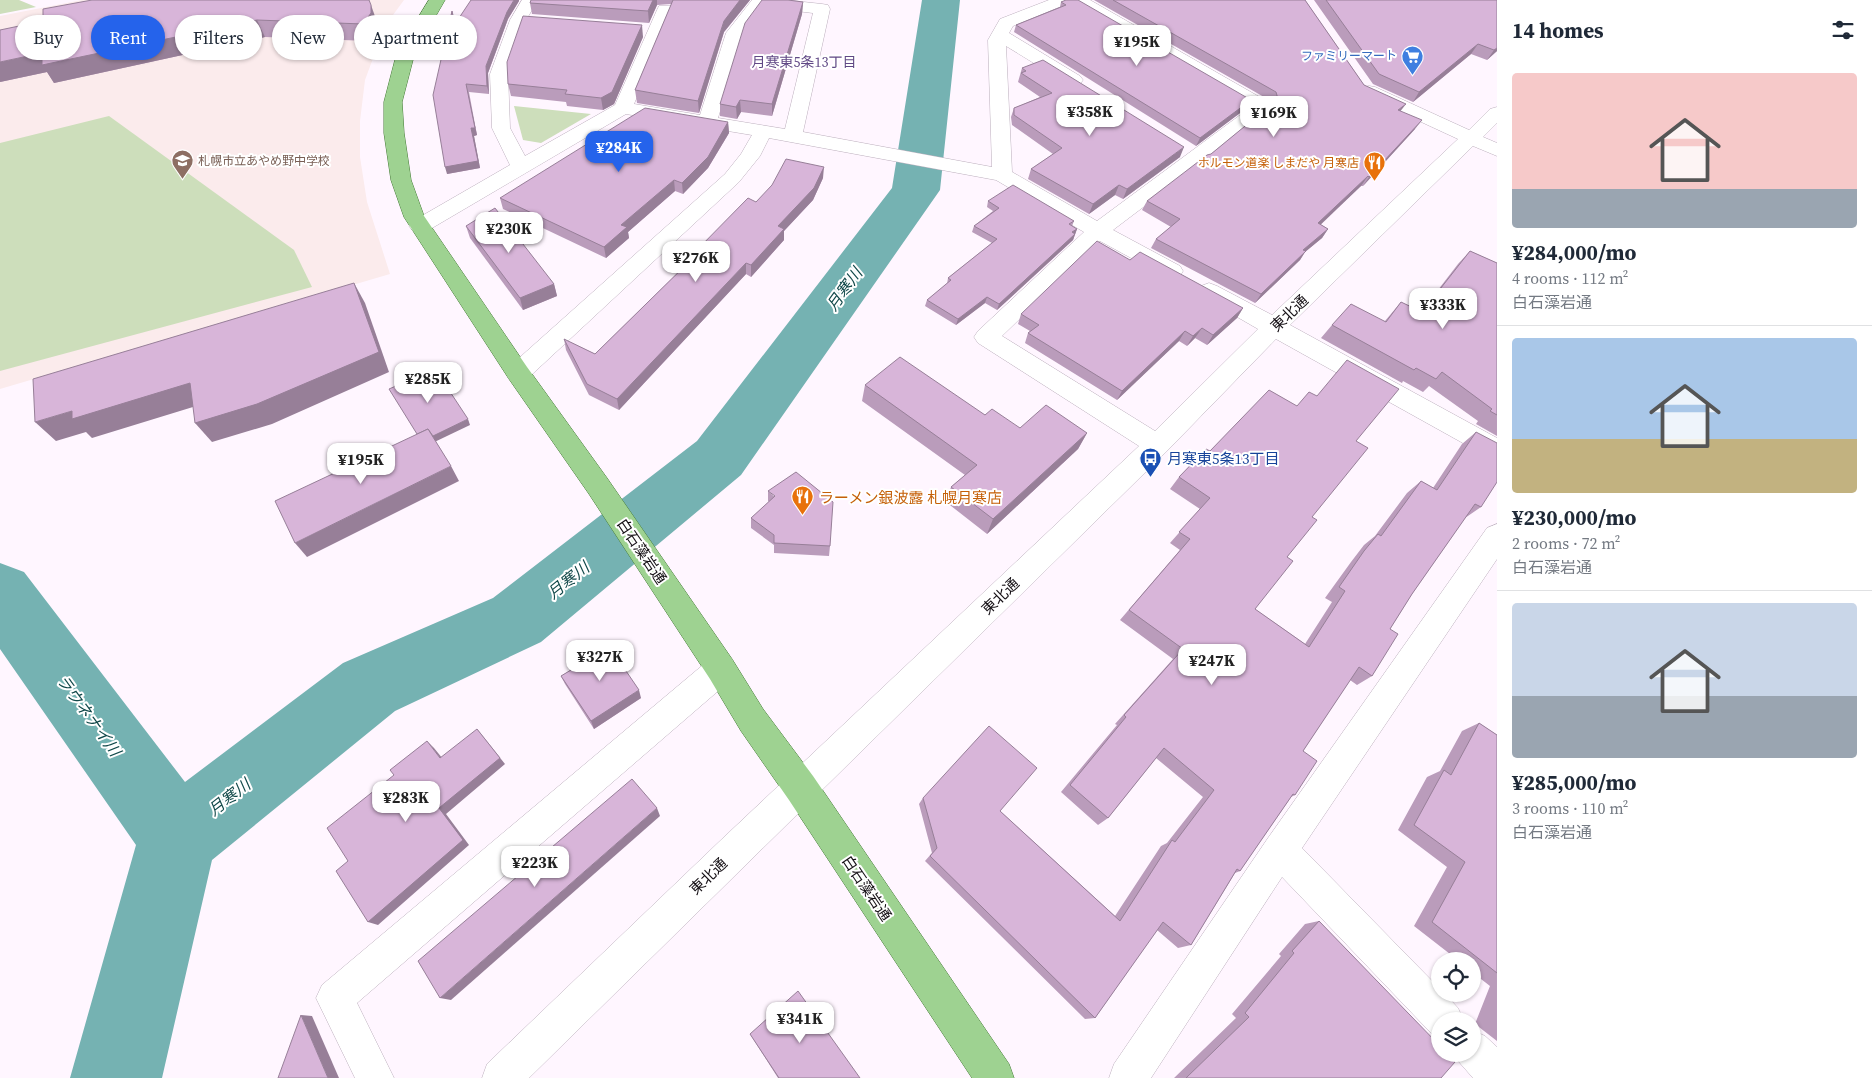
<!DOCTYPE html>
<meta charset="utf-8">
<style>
:root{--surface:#fff;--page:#f2f2f3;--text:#1f2937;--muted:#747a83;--line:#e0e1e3;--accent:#2563eb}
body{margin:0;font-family:"Source Serif 4","Noto Sans JP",serif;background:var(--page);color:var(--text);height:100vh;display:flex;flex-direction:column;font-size:19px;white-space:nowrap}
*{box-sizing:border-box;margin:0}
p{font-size:16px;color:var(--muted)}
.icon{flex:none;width:28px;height:28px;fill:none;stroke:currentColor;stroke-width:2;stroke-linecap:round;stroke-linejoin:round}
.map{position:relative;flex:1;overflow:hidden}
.details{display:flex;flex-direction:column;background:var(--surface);width:375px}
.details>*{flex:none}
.guide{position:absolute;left:15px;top:15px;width:475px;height:45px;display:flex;gap:10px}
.tools{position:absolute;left:1431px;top:952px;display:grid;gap:10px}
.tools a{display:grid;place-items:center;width:50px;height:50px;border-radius:50%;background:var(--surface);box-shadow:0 1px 4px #0004;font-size:25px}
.price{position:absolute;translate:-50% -42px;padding:0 11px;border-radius:10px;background:#fff;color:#222;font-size:16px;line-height:32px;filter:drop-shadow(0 1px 2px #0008)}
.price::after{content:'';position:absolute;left:50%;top:30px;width:15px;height:11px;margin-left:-8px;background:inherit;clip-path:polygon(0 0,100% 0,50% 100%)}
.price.active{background:var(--accent);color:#fff}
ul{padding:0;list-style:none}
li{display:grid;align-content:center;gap:10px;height:265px;padding:0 15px}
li+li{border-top:1px solid var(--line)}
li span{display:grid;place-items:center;height:155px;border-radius:5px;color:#555}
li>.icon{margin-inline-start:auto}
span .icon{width:90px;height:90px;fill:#fffc;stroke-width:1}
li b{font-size:21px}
h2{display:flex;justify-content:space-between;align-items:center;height:60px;padding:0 15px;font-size:21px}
.tag{padding:0 18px;border-radius:22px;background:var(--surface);box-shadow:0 1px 4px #0004;font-size:18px;line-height:45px}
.tag.active{background:var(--accent);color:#fff}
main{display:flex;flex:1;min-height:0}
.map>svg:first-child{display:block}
.education{fill:#fbebec}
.green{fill:#cddebb}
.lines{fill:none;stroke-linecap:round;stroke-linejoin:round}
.river{fill:#75b2b2;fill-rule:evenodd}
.minor-casing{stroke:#bcafbd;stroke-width:1}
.major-casing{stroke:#447a36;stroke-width:1}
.minor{fill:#fff;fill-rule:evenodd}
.major{fill:#9ed291;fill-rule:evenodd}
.wall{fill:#ba9cbb}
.shaded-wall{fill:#977f98}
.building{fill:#d8b5d9;stroke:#977f98}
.labels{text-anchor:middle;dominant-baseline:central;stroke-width:4;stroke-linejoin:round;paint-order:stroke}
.far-shop-label{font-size:12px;fill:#366cbe;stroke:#fff;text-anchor:end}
.far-education-label{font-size:12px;fill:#785e54;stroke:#fff;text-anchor:start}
.far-food-label{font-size:12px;fill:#c56008;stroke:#fff;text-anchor:end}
.far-neighbourhood-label{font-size:14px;fill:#604885;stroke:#fff}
.street-label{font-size:15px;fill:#140f14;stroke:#fff}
.transit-label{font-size:15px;fill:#164399;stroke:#fff;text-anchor:start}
.food-label{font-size:15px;fill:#c56008;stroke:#fff;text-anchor:start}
.water-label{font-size:16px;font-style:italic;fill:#12494a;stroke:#fff}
</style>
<main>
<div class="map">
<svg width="1497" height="1078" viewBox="0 0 1497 1078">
<rect width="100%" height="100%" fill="#fff6ff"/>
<!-- education -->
<polygon class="education" points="82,0 404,0 393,15 375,53 365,80 360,121 360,157 367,202 390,274 0,389 0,16"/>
<!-- green -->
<g class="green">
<polygon points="0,0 19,0 36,7 0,14"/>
<polygon points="514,106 591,114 541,143 523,140"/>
<polygon points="109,116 294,250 312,287 0,371 0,143"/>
</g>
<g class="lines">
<!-- river -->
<polygon class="river" points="922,0 960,0 940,190 741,475 541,642 395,711 212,860 162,1078 70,1078 136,845 0,649 0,563 24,572 185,782 343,663 493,598 697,441 892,188"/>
<defs>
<g id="minor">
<path d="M522,0H538L526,20L508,74L510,128L525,156L615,105L657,10L659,6H671L673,10L634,104L700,115L726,33L752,0H785L822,4L828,5L830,9L803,132L992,167L988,40L1000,19L1049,0H1090L1270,103L1272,107L1270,111L1113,230L1180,266L1183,271L1180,276L1172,278L1164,276L1100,241L1002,336L1155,431L1258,329L1201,296L1198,291L1201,286L1209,283L1217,286L1272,315L1458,139L1363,95L1360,91L1363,87L1369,86L1375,87L1469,130L1490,109L1497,107V123L1483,137L1497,143V156L1473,146L1290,325L1497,438V460L1488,457L1276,339L1166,452L529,1078H482L487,1064L722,839L1139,446L978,343L974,337L978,331L1084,232L996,180L769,138L760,156L739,182L527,379L518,382L509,379L506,373L509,367L725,174L741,154L752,135L626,114L427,231L420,233L413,231L409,226L413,221L510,165L492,128L490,74L510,20ZM1070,1L1251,107L1097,221L1012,172L1006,46L1068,84L1074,85L1080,84L1083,80L1080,76L1009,33L1013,26L1069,3ZM763,7L813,13L785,129L718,118L743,34Z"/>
<polygon points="1497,524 1497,559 1302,848 1440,989 1440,994 1445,994 1458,1008 1464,1021 1440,1021 1440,1038 1432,1034 1282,877 1151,1078 1109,1078 1114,1064 1268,838 1487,528"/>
<polygon points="721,655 732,659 736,669 732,679 357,1003 394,1078 355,1078 316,998 322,985 710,659"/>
<polygon points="1472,1030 1485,1036 1497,1047 1497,1078 1473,1078 1459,1062 1455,1054 1472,1054"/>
</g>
<polygon id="major" points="429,0 445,0 415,52 402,102 404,133 411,180 424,216 527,367 607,478 732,659 763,709 813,776 1009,1064 1014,1078 972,1078 789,800 741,731 710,679 589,494 509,379 404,217 391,180 384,133 384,102 397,52"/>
</defs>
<!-- minor casing -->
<use href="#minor" class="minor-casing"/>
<!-- major casing -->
<use href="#major" class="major-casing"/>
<!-- minor -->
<use href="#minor" class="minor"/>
<!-- major -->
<use href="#major" class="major"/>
</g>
<!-- wall -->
<g class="wall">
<polygon points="531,0 750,0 724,32 699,113 637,103 635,90 671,5 671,4 657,5 649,23 532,14 530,3"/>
<polygon points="1094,0 1305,0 1364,85 1400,111 1415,129 1363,186 1361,186 1320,224 1328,229 1322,238 1305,252 1300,260 1255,303 1151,248 1156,239 1171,227 1142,210 1147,201 1211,154 1272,104 1271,101"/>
<polygon points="1314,0 1496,0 1497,51 1487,60 1471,54 1413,102 1373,84"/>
<polygon points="519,1 508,19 488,73 489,94 469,92 477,135 474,136 480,168 447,174 452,11 455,23"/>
<polygon points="803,2 802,14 772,116 741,112 737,119 720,116 720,104"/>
<polygon points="1061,2 1248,107 1196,146 1014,32 1016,25 1060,7"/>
<polygon points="43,9 377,22 377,30 369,41 265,37 54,83 47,72 0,82 43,21"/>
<polygon points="643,37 614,104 603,110 567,106 566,102 511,96 508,84"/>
<polygon points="1022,68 1180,157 1123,199 1115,195 1089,214 1028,179 1031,169 1053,154 1012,125 1011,117 1014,108 1040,97 1018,82"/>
<polygon points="728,122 729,133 708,168 683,194 675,191 628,232 629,238 606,258 503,209 500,198"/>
<polygon points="823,178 813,200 784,231 784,240 751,277 746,274 619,410 589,395 566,350 564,339 595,354 693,258 693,254 756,202"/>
<polygon points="988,201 1074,221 1072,226 1077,229 1073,240 997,310 985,303 956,325 925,306 927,300 947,284 948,278 992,243 972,232 974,226 993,211 987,207"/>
<polygon points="466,226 554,284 557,296 523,310 470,238"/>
<polygon points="1470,251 1497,263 1497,436 1476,424 1478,421 1429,386 1423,392 1403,381 1402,383 1321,338 1332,325 1385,321 1401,302 1421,312 1458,264"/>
<polygon points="1130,260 1243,308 1237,318 1207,345 1195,338 1187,346 1179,341 1117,400 1025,343 1028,333 1030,331 1018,324 1021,314"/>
<polygon points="865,385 985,415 1020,428 1087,433 1078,449 987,534 946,502 951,487 965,475 862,401"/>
<polygon points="1476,432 1481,507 1465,518 1412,594 1390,629 1372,676 1357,685 1350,680 1303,751 1295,795 1291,797 1240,871 1235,873 1191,945 1178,948 1157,930 1095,1018 1085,1019 925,861 932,853 919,804 923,798 1000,811 1115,916 1161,846 1167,843 1203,797 1156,758 1108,818 1098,825 1061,792 1117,725 1115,724 1173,659 1120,620 1180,550 1170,543 1200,509 1170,489 1179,477 1210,451 1356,441 1312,517 1255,609 1305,644 1332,602 1325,598 1351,562 1364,545 1375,536 1407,493 1421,481 1433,488 1462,444"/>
<polygon points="768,491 830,546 829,556 774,553 774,545 751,528 751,518 769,502 768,501"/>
<polygon points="579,661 641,698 594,729 565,684 561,676 580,664"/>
<polygon points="1479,723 1497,735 1497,1041 1475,1024 1490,986 1472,972 1472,961 1459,961 1414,926 1447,867 1398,830 1427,777 1440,771 1462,731"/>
<polygon points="1319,921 1441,1078 1174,1078 1236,1018 1232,1014 1281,956 1279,954 1305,924"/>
<polygon points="750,1034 860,1078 778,1078"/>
</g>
<!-- shaded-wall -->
<g class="shaded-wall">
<polygon points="514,0 519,0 519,1 508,19 488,73 489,94 487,86 486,66 507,12"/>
<polygon points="653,0 657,0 657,5 649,23 648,11"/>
<polygon points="740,0 750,0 724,32 699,113 698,101 724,21"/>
<polygon points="803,2 802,14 772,116 772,104"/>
<polygon points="371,5 377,22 377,30 369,41 363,24"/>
<polygon points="257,20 265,37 54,83 47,72 0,82 0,62 42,53"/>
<polygon points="642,25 643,37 614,104 603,110 601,98"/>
<polygon points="1478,44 1471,54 1413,102 1419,92"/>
<polygon points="1497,48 1497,51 1487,60 1494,50"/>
<polygon points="466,84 477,135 474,136 480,168 447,174 445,167 471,128"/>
<polygon points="740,100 741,112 737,119 736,107"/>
<polygon points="1251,100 1248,107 1196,146 1200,138"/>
<polygon points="1406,104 1399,113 1398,110"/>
<polygon points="1422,120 1415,129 1363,186 1369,177"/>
<polygon points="728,122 729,133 708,168 683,194 682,183"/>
<polygon points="1184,147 1180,157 1123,199 1127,189"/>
<polygon points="824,167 823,178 813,200 784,231 784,240 751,277 751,265 778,226"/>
<polygon points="1368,176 1361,186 1312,233 1318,223"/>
<polygon points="674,180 675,191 628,232 629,238 606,258 604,247 621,225"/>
<polygon points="1119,185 1115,195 1089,214 1093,204"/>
<polygon points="1077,229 1073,240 997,310 999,304 1072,232"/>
<polygon points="1328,229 1322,238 1305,252 1300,260 1255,303 1261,294 1303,250"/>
<polygon points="746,263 746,274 619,410 617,399"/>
<polygon points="354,283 365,303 389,372 272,424 212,442 195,423"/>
<polygon points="554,284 557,296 523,310 520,298"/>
<polygon points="987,297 985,303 956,325 958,319"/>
<polygon points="1243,308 1237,318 1207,345 1213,335"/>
<polygon points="1202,328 1195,338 1187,346 1193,336"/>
<polygon points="1185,331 1179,341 1117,400 1122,391"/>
<polygon points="190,383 206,403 92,438 86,432 56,441 35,422 72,411"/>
<polygon points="468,419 470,425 424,447 421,441"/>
<polygon points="1087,433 1078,449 987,534 993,519"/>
<polygon points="451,466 459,481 307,557 295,543"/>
<polygon points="639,690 641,698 594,729 591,721"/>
<polygon points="477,729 505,764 446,814 469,845 378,925 368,922 439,808"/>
<polygon points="427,741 434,748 447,764 440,758"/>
<polygon points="657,808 660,816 451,1000 440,998"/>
<polygon points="301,1015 312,1016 339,1078 328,1078"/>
</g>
<!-- building -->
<g class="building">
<polygon points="92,0 369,0 371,5 371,13 363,24 257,20 42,65 42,53 0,62 0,30 43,21 43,9"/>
<polygon points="471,0 514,0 507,12 486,66 487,86 466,84 475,128 471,128 478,161 445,167 433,95 452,11 455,24"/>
<polygon points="531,0 653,0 648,11 530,3"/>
<polygon points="673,0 740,0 724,21 698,101 635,90"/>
<polygon points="762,0 788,0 803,2 772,104 740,100 736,107 720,104 745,23"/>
<polygon points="1066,0 1078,0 1251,100 1200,138 1016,25 1066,5 1061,2"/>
<polygon points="1113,0 1305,0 1364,85 1406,104 1398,110 1422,120 1369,177 1368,176 1318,223 1328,229 1303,250 1306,251 1261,294 1156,239 1180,219 1147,201 1207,155 1211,154 1278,99 1276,92"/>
<polygon points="1326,0 1497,0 1497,48 1494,50 1478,44 1419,92 1379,74"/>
<polygon points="523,16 642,25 612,92 601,98 565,94 567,90 508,84 507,62"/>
<polygon points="1043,60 1184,147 1127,189 1119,185 1093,204 1031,169 1062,148 1014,115 1014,108 1052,93 1021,73 1026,71 1022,68"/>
<polygon points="645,108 728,122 708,157 682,183 674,180 621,225 627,227 604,247 500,198"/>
<polygon points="786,159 824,167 814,188 778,226 784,229 751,265 746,263 617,399 587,384 564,339 595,354 696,255 693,254 748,198 756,202 772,185"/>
<polygon points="1013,185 1074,221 1069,224 1077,229 1072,232 1075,234 999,304 987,297 958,319 927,300 951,280 948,278 997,239 974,226 999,208 988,201"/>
<polygon points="495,208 554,284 520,298 466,226"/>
<polygon points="1097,241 1130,260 1140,252 1243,308 1213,335 1202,328 1193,336 1185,331 1122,391 1028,333 1039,325 1021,314"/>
<polygon points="1470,251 1497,263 1497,415 1490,411 1492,409 1442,372 1436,379 1416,368 1414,370 1332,325 1351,304 1386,322 1401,302 1422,312"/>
<polygon points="354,283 379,352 257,404 195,423 190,383 72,419 72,411 35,422 33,379"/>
<polygon points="900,357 985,415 992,409 1020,428 1046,405 1087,433 993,519 951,487 977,465 865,385"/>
<polygon points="1347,360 1399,389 1356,441 1368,448 1312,517 1317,520 1287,557 1293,561 1255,609 1309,647 1345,591 1339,587 1364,551 1378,534 1381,536 1421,481 1437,490 1476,432 1497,443 1497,482 1481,507 1475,504 1412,594 1390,629 1398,634 1372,676 1359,667 1303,751 1317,761 1295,795 1293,794 1240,871 1237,869 1191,945 1163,922 1095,1018 930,856 937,848 923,798 989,726 1037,768 1000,811 1120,921 1172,840 1175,842 1214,790 1164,748 1108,818 1070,785 1126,717 1124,715 1183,649 1129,610 1190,539 1179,532 1210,498 1179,477 1206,449 1210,451 1269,390 1297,406 1309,392 1317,396"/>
<polygon points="435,369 468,419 433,436 428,429 417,434 389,389"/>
<polygon points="428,429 451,466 295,543 275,501"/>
<polygon points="796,472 833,502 830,546 774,543 774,535 751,518 775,496 768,491"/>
<polygon points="607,643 639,690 591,721 561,676 581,664 579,661"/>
<polygon points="1479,723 1497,735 1497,973 1432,922 1465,862 1414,825 1444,770 1451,775"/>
<polygon points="477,729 500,758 439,808 463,840 368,922 336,871 348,861 327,828 394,775 390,770 427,741 440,758"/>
<polygon points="632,779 657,808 440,998 418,961"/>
<polygon points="1319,921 1440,1046 1440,1054 1447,1054 1455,1062 1441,1078 1186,1078 1249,1017 1245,1013 1294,953 1292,951"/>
<polygon points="798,991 860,1078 779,1078 750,1034"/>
<polygon points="301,1015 328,1078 278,1078"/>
</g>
<!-- icons -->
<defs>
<symbol id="supermarket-pin" viewBox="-11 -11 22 30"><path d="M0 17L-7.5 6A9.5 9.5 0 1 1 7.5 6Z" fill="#3f7fe0" stroke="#fff"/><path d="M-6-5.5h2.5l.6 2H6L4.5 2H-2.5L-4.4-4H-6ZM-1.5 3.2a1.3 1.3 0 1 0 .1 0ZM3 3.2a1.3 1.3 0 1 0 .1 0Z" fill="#fff"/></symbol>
<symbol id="school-pin" viewBox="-11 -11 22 30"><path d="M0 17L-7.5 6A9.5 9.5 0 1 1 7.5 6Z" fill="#8d6e63" stroke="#fff"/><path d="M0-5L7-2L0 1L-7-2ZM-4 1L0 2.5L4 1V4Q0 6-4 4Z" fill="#fff"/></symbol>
<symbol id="restaurant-pin" viewBox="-11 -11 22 30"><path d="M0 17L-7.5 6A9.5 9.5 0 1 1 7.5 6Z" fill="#e8710a" stroke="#fff"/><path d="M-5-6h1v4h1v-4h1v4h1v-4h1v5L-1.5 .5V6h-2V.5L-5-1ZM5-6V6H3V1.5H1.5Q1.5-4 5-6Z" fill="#fff"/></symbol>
<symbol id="bus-pin" viewBox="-11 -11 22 30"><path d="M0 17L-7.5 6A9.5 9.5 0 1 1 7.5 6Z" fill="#1a4fb4" stroke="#fff"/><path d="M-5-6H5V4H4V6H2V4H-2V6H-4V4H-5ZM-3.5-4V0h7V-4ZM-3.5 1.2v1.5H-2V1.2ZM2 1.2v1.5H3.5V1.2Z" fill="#fff"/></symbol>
</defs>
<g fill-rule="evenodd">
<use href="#supermarket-pin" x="1400" y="44" width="25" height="34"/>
<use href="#school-pin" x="170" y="148" width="25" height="34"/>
<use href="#restaurant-pin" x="1362" y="150" width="25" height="34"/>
<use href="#bus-pin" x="1138" y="446" width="25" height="34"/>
<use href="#restaurant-pin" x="790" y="484" width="25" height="34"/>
</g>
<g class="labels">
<!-- far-shop labels -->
<g class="far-shop-label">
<text x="1397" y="56">ファミリーマート</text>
</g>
<!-- far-education labels -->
<g class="far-education-label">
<text x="198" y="161">札幌市立あやめ野中学校</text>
</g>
<!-- far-food labels -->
<g class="far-food-label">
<text x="1359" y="163">ホルモン道楽 しまだや 月寒店</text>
</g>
<!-- far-neighbourhood labels -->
<g class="far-neighbourhood-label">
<text x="804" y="62">月寒東5条13丁目</text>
</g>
<!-- street labels -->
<g class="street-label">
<text transform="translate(1289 313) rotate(-44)">東北通</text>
<text transform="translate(642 551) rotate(56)">白石藻岩通</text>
<text transform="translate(1000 596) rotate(-44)">東北通</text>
<text transform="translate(708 876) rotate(-44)">東北通</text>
<text transform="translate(867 888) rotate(56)">白石藻岩通</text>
</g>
<!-- transit labels -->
<g class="transit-label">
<text x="1167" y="458">月寒東5条13丁目</text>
</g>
<!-- food labels -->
<g class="food-label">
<text x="819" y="497">ラーメン銀波露 札幌月寒店</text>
</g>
<!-- water labels -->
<g class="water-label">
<text transform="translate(844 289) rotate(-54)">月寒川</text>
<text transform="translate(568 580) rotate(-39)">月寒川</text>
<text transform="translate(89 715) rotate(54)">ラウネナイ川</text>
<text transform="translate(229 797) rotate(-38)">月寒川</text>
</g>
</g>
</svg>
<div class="tools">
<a><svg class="icon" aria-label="locate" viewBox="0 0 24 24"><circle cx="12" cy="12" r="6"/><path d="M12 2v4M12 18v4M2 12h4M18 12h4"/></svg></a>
<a><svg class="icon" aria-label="layers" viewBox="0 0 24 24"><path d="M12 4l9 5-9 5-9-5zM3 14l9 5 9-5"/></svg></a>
</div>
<b class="price" style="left:1137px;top:67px">¥195K</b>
<b class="price" style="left:1090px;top:137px">¥358K</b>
<b class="price" style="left:1274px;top:138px">¥169K</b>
<b class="price active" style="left:619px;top:173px">¥284K</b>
<b class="price" style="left:509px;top:254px">¥230K</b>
<b class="price" style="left:696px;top:283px">¥276K</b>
<b class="price" style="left:1443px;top:330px">¥333K</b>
<b class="price" style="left:428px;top:404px">¥285K</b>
<b class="price" style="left:361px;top:485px">¥195K</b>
<b class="price" style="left:600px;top:682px">¥327K</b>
<b class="price" style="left:1212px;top:686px">¥247K</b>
<b class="price" style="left:406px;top:823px">¥283K</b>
<b class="price" style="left:535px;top:888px">¥223K</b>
<b class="price" style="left:800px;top:1044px">¥341K</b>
<div class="guide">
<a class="tag">Buy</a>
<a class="tag active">Rent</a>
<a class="tag">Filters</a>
<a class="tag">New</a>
<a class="tag">Apartment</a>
</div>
</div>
<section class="details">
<h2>14 homes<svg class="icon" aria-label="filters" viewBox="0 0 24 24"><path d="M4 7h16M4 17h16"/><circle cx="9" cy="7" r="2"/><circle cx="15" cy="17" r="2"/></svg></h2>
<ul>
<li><span style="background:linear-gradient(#f6c9c9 75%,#9aa5b1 0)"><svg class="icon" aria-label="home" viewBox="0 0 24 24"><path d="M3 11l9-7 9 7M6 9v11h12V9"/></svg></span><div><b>¥284,000/mo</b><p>4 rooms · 112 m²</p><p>白石藻岩通</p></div></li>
<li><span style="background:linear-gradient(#a9c7e8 65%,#c2b280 0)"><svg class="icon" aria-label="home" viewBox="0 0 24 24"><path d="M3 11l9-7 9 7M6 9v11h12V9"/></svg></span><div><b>¥230,000/mo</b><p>2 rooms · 72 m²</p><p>白石藻岩通</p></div></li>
<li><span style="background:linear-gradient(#c9d6e8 60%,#9aa5b1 0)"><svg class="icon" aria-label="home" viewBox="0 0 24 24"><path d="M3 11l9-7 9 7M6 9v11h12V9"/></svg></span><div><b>¥285,000/mo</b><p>3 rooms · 110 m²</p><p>白石藻岩通</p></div></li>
</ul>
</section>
</main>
